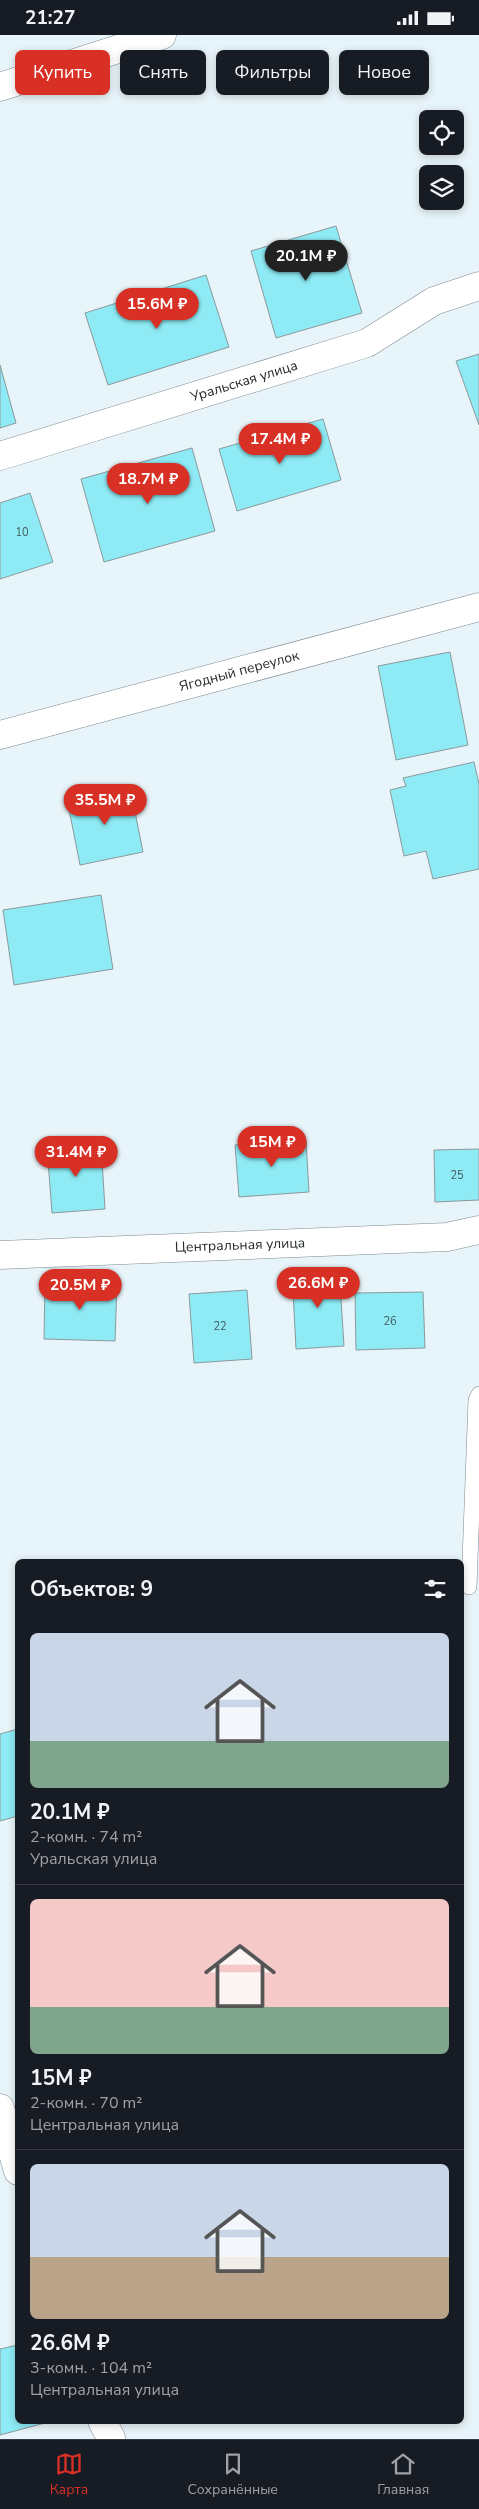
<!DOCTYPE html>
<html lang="ru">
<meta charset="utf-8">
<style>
:root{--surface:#171b24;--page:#20242c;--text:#f1f3f6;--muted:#9ea1a6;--line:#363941;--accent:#d93025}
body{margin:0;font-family:"Nunito Sans",sans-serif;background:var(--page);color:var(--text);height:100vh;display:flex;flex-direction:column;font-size:19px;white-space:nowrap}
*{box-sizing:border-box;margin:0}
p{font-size:16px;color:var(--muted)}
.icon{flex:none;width:28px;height:28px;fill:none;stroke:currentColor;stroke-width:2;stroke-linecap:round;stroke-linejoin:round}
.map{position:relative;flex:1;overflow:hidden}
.sheet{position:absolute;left:15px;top:1524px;width:449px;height:865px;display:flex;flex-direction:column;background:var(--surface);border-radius:8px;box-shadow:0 2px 8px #0003}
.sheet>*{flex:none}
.banner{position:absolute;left:15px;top:15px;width:450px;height:45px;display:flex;gap:10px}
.buttons{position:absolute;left:419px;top:75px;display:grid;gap:10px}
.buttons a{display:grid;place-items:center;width:45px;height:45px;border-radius:8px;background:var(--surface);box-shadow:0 2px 8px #0003;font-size:25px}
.price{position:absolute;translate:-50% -42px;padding:0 11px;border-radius:18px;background:var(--accent);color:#fff;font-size:16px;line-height:32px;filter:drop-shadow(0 1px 2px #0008)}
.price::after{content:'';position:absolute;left:50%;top:30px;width:15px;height:11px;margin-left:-8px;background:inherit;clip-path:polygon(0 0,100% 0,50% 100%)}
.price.selected{background:#222;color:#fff}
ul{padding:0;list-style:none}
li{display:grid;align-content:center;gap:10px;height:265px;padding:0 15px}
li+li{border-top:1px solid var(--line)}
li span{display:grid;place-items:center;height:155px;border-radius:8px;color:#555}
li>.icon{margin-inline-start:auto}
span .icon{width:90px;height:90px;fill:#fffc;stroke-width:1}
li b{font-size:21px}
h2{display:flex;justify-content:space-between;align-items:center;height:60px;padding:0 15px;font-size:21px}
.pill{padding:0 18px;border-radius:8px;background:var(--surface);box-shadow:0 2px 8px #0003;font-size:18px;line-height:45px}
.pill.selected{background:var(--accent);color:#fff}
.status{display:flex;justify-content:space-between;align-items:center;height:35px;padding:0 25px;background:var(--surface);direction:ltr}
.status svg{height:14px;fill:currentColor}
.tab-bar{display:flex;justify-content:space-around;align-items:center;height:70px;border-top:1px solid var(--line);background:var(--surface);font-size:14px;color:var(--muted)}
.tab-bar a{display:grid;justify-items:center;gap:2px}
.tab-bar .selected{color:var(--accent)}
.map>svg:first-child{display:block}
.building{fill:#8eebf5;stroke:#8c999b}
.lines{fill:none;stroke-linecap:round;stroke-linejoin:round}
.lane-casing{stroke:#7f8a8f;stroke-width:16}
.street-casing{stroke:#7f8a8f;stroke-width:29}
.lane{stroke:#fff;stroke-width:15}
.street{stroke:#fff;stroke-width:28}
.labels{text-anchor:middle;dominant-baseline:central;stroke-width:4;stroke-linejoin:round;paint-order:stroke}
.number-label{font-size:11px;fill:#405a5e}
.street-label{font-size:14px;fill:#262a2c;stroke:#fefffe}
</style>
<div class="status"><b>21:27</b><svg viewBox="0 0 49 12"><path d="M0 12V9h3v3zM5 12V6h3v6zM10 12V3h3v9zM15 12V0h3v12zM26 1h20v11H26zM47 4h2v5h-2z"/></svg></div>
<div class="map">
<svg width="479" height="2404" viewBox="0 0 479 2404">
<rect width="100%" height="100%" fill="#e7f4f9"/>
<!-- building -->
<g class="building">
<polygon points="336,191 362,278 276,303 251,216"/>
<polygon points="206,240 229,312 108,350 85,278"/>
<polygon points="479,319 479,390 456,326"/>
<polygon points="0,330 16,388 0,393"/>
<polygon points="323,384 341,445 237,476 219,414"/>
<polygon points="192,413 215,496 104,527 81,444"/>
<polygon points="30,458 53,527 0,544 0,468"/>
<polygon points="450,617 468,710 396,725 378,631"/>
<polygon points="474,727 479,749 479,834 433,844 426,816 404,821 390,755 406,751 403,743"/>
<polygon points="130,752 143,817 80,830 67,764"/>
<polygon points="101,860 113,934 14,950 3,875"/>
<polygon points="306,1105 309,1157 239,1162 235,1110"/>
<polygon points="101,1109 105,1174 52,1178 47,1112"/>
<polygon points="479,1114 479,1165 435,1167 434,1115"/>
<polygon points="339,1233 344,1311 296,1314 292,1236"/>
<polygon points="45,1247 117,1249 115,1306 44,1304"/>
<polygon points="247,1255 252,1324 194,1328 189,1259"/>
<polygon points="423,1257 425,1313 356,1315 355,1258"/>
<polygon points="18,1694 18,1781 0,1786 0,1699"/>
<polygon points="18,2310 18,2386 45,2388 0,2400 0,2314"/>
</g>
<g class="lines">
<defs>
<polyline id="lane" points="469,1552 476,1365 479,1359"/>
<g id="street">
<polyline points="0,52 162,0"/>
<polyline points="0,421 367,308 434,266 479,251"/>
<polyline points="0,700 479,572"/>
<polyline points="0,1220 447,1202 479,1195"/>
<polyline points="0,2073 18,2136"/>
<polyline points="102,2386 111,2403"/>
</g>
</defs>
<!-- lane casing -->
<use href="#lane" class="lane-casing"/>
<!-- street casing -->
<use href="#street" class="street-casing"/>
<!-- lane -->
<use href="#lane" class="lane"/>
<!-- street -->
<use href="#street" class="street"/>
</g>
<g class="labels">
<!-- number labels -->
<g class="number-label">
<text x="22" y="497">10</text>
<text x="457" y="1140">25</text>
<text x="390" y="1286">26</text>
<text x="220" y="1291">22</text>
</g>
<!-- street labels -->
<g class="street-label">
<text transform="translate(244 346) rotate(-17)">Уральская улица</text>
<text transform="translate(239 636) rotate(-15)">Ягодный переулок</text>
<text transform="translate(240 1210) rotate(-2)">Центральная улица</text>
</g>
</g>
</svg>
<div class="buttons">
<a><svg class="icon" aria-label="locate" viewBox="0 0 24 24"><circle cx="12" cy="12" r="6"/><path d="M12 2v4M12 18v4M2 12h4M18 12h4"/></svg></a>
<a><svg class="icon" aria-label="layers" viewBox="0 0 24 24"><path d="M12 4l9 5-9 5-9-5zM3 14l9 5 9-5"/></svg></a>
</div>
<b class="price selected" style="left:306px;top:247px">20.1M ₽</b>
<b class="price" style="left:157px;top:295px">15.6M ₽</b>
<b class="price" style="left:280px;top:430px">17.4M ₽</b>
<b class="price" style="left:148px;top:470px">18.7M ₽</b>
<b class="price" style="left:105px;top:791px">35.5M ₽</b>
<b class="price" style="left:272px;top:1133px">15M ₽</b>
<b class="price" style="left:76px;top:1143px">31.4M ₽</b>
<b class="price" style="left:318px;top:1274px">26.6M ₽</b>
<b class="price" style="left:80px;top:1276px">20.5M ₽</b>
<div class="banner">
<a class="pill selected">Купить</a>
<a class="pill">Снять</a>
<a class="pill">Фильтры</a>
<a class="pill">Новое</a>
</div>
<section class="sheet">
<h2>Объектов: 9<svg class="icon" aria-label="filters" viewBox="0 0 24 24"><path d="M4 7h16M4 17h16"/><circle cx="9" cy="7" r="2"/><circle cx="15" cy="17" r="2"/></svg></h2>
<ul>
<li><span style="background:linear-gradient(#c9d6e8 70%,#7fa58c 0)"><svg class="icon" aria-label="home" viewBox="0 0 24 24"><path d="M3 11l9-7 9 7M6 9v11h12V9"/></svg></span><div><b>20.1M ₽</b><p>2-комн. · 74 m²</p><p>Уральская улица</p></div></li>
<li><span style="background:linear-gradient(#f6c9c9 70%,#7fa58c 0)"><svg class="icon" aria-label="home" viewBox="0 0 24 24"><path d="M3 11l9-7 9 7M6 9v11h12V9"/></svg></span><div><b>15M ₽</b><p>2-комн. · 70 m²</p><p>Центральная улица</p></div></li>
<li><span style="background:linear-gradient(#c9d6e8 60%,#b9a48a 0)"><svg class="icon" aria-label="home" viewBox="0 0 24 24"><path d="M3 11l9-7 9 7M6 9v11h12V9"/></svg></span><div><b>26.6M ₽</b><p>3-комн. · 104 m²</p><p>Центральная улица</p></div></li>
</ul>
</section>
</div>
<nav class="tab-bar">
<a class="selected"><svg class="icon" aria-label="map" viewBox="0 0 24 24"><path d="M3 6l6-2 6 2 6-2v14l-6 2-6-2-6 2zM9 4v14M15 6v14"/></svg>Карта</a>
<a><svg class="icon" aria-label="saved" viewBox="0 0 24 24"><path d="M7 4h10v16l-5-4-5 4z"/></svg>Сохранённые</a>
<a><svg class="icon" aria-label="home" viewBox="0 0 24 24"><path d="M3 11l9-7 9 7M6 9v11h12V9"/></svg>Главная</a>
</nav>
